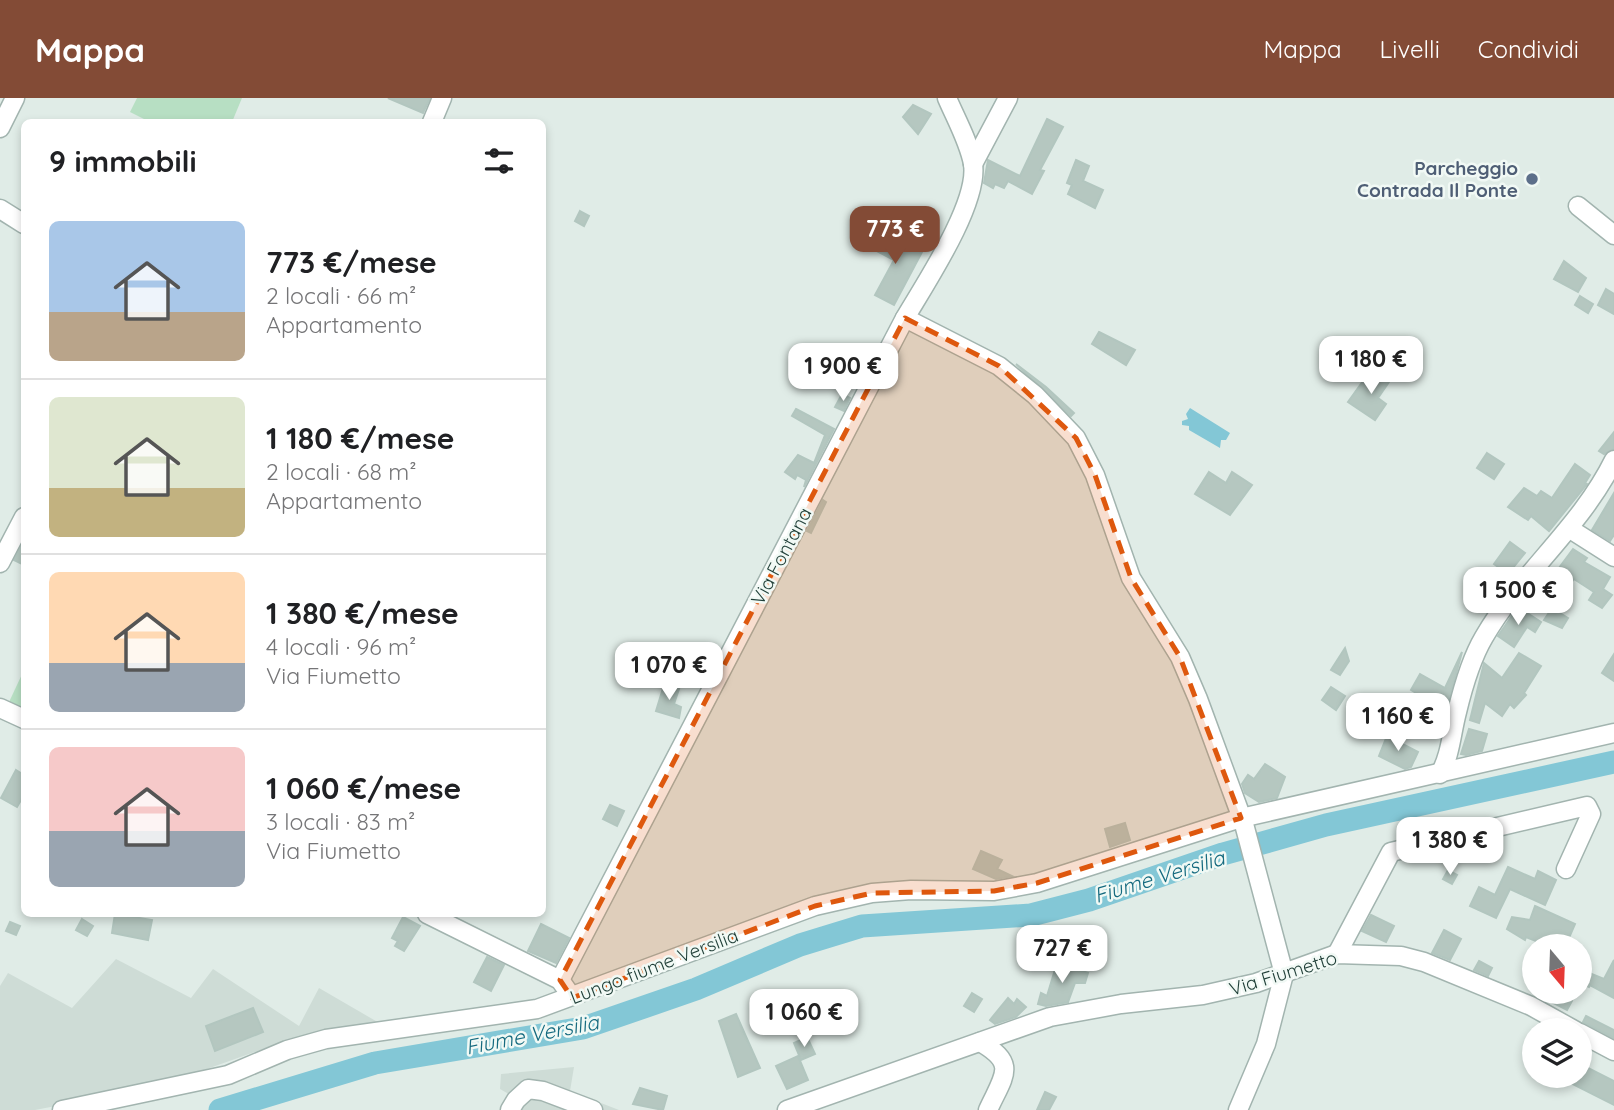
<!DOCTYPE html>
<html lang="it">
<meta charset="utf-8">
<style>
:root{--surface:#fff;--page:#f6f6f6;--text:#202124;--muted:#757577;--line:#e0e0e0;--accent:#834b36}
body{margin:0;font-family:Quicksand,sans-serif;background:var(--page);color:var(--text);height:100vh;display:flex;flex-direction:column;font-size:26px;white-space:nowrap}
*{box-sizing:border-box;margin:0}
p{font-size:23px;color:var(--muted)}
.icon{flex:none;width:38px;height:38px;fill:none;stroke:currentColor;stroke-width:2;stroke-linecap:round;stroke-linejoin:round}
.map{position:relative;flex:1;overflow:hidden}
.sheet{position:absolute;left:21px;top:21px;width:525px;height:798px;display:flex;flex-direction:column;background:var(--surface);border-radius:10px;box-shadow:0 4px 10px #0003}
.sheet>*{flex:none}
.needle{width:46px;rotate:161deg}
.controls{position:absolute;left:1522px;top:836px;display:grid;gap:14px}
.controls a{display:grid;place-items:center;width:70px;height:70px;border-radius:50%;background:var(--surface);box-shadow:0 4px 10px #0003;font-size:35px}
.price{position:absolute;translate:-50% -60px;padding:0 16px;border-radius:14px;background:#fff;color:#222;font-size:23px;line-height:46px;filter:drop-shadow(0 2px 4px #0008)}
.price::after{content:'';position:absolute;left:50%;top:42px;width:21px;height:16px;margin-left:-10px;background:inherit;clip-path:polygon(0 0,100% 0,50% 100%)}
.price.current{background:var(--accent);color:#fff}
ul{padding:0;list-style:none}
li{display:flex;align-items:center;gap:21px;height:175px;padding:0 28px}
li+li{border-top:2px solid var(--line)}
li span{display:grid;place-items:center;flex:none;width:196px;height:140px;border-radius:10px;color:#555}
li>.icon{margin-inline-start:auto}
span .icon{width:84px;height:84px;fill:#fffc;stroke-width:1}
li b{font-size:30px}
h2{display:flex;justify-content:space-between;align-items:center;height:84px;padding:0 28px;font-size:30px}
header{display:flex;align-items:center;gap:42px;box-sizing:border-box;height:98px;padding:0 35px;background:var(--accent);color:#fff}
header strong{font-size:33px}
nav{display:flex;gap:38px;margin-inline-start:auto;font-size:24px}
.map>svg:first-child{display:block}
.built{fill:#cedcd6}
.green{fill:#b7dfc3}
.water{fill:#83c7d6}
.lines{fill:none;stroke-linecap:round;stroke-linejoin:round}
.river{stroke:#83c7d6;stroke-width:23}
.building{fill:#b5c7c0;stroke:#b2c6bf;stroke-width:2}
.minor-casing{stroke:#a2b4af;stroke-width:21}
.minor{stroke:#fff;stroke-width:18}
.marked{fill:#de580e;fill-opacity:0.2;stroke:#de580e;stroke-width:5;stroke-dasharray:14 9;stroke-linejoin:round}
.service-dot{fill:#5c6f8a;stroke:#f1f9f5;stroke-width:2.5}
.labels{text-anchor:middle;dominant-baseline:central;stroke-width:5;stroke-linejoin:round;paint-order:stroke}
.service-label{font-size:19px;font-weight:bold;fill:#4e5e75;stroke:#f1f9f5;text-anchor:end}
.street-label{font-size:19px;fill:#1f3e37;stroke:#f1f9f5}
.water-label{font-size:21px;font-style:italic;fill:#156a7f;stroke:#f1f9f5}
</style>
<header>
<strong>Mappa</strong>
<nav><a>Mappa</a><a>Livelli</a><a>Condividi</a></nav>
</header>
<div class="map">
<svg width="1614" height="1012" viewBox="0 0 1614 1012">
<rect width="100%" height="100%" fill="#e0ece7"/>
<!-- built -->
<g class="built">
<polygon points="116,861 191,900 213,871 299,928 319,890 381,926 288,942 190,977 185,983 35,1012 0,1012 0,888 8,875 72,910"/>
<polygon points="574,969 570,993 619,1012 514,1012 519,1002 500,991 501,976"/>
</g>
<!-- green -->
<g class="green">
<polygon points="137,0 242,0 232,24 150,24 130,14"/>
<polygon points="24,572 24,612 9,604"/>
</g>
<!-- water -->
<polygon class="water" points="1190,310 1230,335 1226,342 1221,342 1220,350 1189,332 1189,328 1182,327 1182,323 1188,321 1186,316"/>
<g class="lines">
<!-- river -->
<polyline class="river" points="220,1012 375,965 583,930 696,891 800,847 862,828 1031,817 1089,802 1223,756 1326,727 1614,664"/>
</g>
<!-- building -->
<g class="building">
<polygon points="388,0 430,0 423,15"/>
<polygon points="913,7 931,16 918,36 903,19"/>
<polygon points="1047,21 1063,29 1040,72 1044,73 1032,96 1008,83 1004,90 995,86 993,90 984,85 988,62 1020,78"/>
<polygon points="1076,62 1089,68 1083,83 1103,92 1095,110 1068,96 1072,87 1067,85"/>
<polygon points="580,113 589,118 584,128 575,123"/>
<polygon points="879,134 922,154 894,207 875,197 894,162 871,150"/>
<polygon points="1564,163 1586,180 1578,194 1554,181"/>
<polygon points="1606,191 1614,196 1614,216 1598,207"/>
<polygon points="1580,198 1593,206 1588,215 1575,207"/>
<polygon points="1099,234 1135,252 1126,267 1092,246"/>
<polygon points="1016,266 1046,289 1074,315 1071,318"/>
<polygon points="1378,273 1391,281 1378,300 1386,306 1375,322 1348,304 1363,283 1369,287"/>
<polygon points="842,296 850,300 844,313 835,309"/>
<polygon points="796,311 834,331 804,389 806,382 797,377 795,381 785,374 798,357 814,365 825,337 792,318"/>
<polygon points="1614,334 1614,351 1604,356 1599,353"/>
<polygon points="1487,355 1504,366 1494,381 1477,370"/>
<polygon points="1575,366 1590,377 1585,385 1587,386 1549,433 1531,418 1528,422 1508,409 1524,390 1537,398 1541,393 1552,400"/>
<polygon points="1209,374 1226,385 1232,374 1252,387 1230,417 1195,396"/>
<polygon points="1614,395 1614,437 1610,443 1592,432"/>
<polygon points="823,402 826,404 811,435 807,433"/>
<polygon points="24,443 24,467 14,462"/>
<polygon points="1510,444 1525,455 1508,476 1494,466"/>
<polygon points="1573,451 1587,460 1584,464 1610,479 1603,491 1612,497 1602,510 1589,502 1594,494 1574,481 1571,485 1556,474"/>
<polygon points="1518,509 1541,524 1535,534 1527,529 1514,549 1498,538"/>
<polygon points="1552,510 1568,520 1562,530 1544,522"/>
<polygon points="1345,550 1349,563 1340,577 1331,572"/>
<polygon points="1462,554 1446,613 1411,592 1420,576 1445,590"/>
<polygon points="1519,555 1541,568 1524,595 1526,597 1514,610 1510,606 1502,618 1485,605 1479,625 1470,622 1484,565 1502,580"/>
<polygon points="1614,556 1614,583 1602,575"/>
<polygon points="664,587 679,591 674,606 681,609 679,620 656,613"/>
<polygon points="1331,589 1345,598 1336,612 1322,602"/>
<polygon points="1380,615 1401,624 1395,636 1375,626"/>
<polygon points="1469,631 1487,636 1482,653 1466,657 1461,656"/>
<polygon points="1387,638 1418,654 1411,669 1405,671 1379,658"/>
<polygon points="1265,666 1285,679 1277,700 1259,704 1245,695 1242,686 1248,677 1254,681"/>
<polygon points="16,672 24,677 24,697 17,709 1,700"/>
<polygon points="610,707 624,713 617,728 603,721"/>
<polygon points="1125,725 1130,742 1110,749 1105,731"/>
<polygon points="981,753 1002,762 997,771 1012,778 996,781 973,771"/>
<polygon points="1508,769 1535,781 1538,773 1556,782 1545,807 1510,791 1496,820 1470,808 1479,789 1495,797"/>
<polygon points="1448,772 1457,777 1452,786 1443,781"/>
<polygon points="1535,808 1575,826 1565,849 1551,849 1526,839 1525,842 1507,831 1512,819 1530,822"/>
<polygon points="115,816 152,822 148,842 112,835"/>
<polygon points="1371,817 1394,828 1386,844 1362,833"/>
<polygon points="403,819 420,828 404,853 395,848 398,843 392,840"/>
<polygon points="82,821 93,828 87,838 76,832"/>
<polygon points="10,824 20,828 16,837 6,833"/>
<polygon points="541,826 569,840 556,865 528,853"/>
<polygon points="1444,832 1461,841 1450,862 1432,855"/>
<polygon points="487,859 504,867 491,893 474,884"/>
<polygon points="1614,862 1614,900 1590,887 1589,889 1580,885 1580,875 1586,877 1587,874 1604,881"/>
<polygon points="1479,863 1492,870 1488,878 1474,872"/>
<polygon points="1057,865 1088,875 1085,885 1075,885 1068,904 1046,908 1038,906 1041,895 1047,898"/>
<polygon points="1532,894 1556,894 1572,903 1567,912"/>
<polygon points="972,895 982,901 974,914 964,908"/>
<polygon points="1008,900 1014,906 1017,901 1026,909 1016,919 995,926 990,922"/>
<polygon points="253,910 263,934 215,953 206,928"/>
<polygon points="736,916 760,970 738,979 719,923"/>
<polygon points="1586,918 1614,932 1614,940 1583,924"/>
<polygon points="807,939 815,956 801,962 794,945"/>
<polygon points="798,958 808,982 787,991 776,968"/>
<polygon points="1580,966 1614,983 1614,1007 1557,978 1580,978"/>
<polygon points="640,990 667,998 663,1012 633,1006"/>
<polygon points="1045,994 1056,999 1049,1012 1037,1012"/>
</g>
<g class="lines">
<defs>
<g id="minor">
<path d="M947,0C956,21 969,44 973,66C979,105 925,186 905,220L999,268L1035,297L1076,340L1095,377L1131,480L1180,559L1198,601L1244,726L1284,876L1266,946L1238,1012"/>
<polyline points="432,24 442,0"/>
<polyline points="0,30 15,0"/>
<polyline points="973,66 1008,0"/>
<polyline points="1578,108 1614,137"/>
<polyline points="0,111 24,126"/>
<polyline points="1570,431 1614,459"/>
<polyline points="0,465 24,419"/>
<polyline points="0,610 24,621"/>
<path d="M1440,676C1451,655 1451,637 1457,614C1463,589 1471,561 1484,539C1521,475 1581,429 1614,362"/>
<polyline points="427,816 560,882 567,892"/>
<polyline points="1337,856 1391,754 1587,708 1591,716 1566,771"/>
<polyline points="560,882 905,220"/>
<polyline points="1580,935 1614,953"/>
<path d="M980,944C1018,966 1004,977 988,1012"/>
<polyline points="62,1012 228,977 287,952 326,941 537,911 815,808 872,795 911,792 994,793 1037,785 1241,720 1614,635"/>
<polyline points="510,1012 516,1002 528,991 543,993 593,1012"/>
<polyline points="787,1012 1050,919 1121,906 1203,897 1256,885 1337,856 1401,858 1424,864 1531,908 1576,933"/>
</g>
</defs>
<!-- minor casing -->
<use href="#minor" class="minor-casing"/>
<!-- minor -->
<use href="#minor" class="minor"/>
</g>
<!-- marked area -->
<path class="marked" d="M905,220L999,268L1076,340L1095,377L1131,480L1180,559L1241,720L1037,785L994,793L872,795L815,808L572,900L560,882Z"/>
<!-- markers -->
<circle class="service-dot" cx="1532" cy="81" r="7"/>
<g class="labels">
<!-- service labels -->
<g class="service-label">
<text x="1518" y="70">Parcheggio<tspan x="1518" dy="22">Contrada Il Ponte</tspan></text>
</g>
<!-- street labels -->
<g class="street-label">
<text transform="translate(781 458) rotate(-62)">Via Fontana</text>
<text transform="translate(654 868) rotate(-21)">Lungo fiume Versilia</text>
<text transform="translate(1283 875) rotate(-17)">Via Fiumetto</text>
</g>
<!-- water labels -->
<g class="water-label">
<text transform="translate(1159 778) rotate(-17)">Fiume Versilia</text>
<text transform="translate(532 936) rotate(-11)">Fiume Versilia</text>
</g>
</g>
</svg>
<div class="controls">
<a><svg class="needle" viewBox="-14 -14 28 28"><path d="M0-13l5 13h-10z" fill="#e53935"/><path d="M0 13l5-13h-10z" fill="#757577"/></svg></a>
<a><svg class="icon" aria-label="layers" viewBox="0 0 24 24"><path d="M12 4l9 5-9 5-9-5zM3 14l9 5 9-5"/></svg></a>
</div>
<b class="price current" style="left:895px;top:168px">773 €</b>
<b class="price" style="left:1371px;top:298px">1 180 €</b>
<b class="price" style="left:843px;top:305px">1 900 €</b>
<b class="price" style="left:1518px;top:529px">1 500 €</b>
<b class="price" style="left:669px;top:604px">1 070 €</b>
<b class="price" style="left:1398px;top:655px">1 160 €</b>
<b class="price" style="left:1450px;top:779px">1 380 €</b>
<b class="price" style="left:1062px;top:887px">727 €</b>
<b class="price" style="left:804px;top:951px">1 060 €</b>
<section class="sheet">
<h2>9 immobili<svg class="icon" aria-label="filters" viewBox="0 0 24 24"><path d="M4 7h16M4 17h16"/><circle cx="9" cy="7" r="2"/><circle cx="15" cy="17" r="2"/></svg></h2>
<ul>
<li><span style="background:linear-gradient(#a9c7e8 65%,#b9a48a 0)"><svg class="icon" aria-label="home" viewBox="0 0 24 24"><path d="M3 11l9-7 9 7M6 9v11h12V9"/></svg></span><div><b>773 €/mese</b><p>2 locali · 66 m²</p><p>Appartamento</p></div></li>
<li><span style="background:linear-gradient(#dfe7d0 65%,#c2b280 0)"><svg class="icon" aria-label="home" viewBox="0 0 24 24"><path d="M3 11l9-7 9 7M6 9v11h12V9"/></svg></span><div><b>1 180 €/mese</b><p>2 locali · 68 m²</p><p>Appartamento</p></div></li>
<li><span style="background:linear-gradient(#ffd9b3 65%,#9aa5b1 0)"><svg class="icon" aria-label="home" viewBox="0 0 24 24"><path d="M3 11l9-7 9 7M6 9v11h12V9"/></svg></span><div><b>1 380 €/mese</b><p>4 locali · 96 m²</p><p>Via Fiumetto</p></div></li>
<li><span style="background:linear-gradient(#f6c9c9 60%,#9aa5b1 0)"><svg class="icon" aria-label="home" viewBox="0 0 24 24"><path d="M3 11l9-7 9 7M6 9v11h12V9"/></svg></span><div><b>1 060 €/mese</b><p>3 locali · 83 m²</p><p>Via Fiumetto</p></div></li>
</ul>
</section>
</div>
